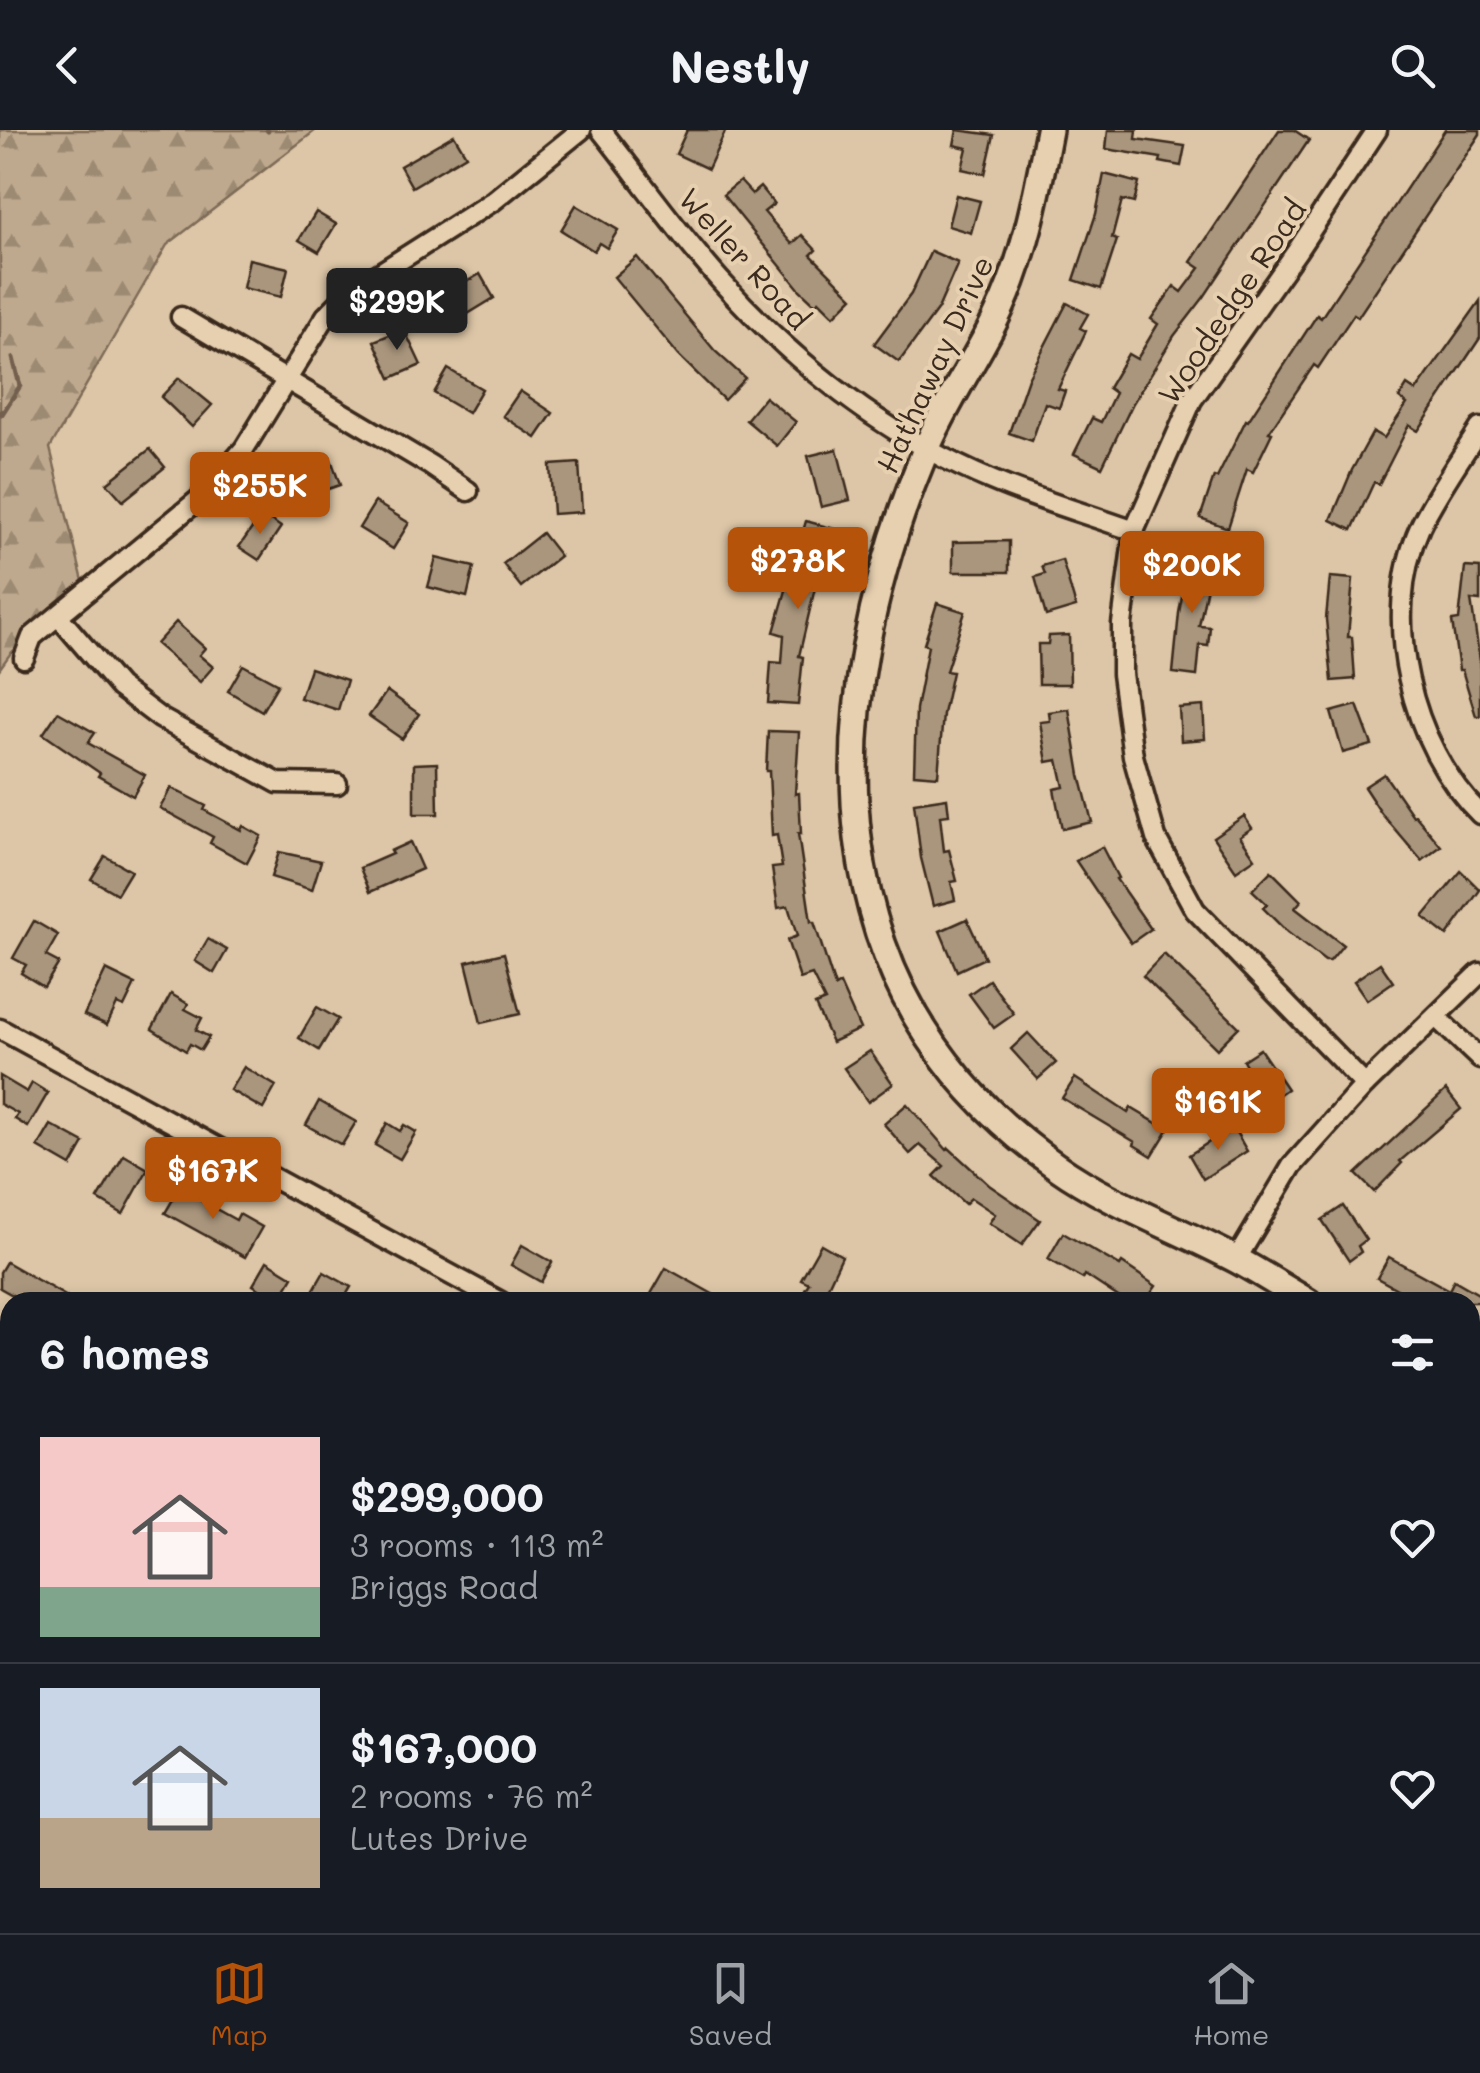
<!DOCTYPE html>
<meta charset="utf-8">
<style>
:root{--surface:#171b24;--page:#20242c;--text:#f1f3f6;--muted:#9ea1a6;--line:#363941;--accent:#b45309}
body{margin:0;font-family:Mali,sans-serif;background:var(--page);color:var(--text);height:100vh;display:flex;flex-direction:column;font-size:38px;white-space:nowrap}
*{box-sizing:border-box;margin:0}
p{font-size:32px;color:var(--muted)}
.icon{flex:none;width:55px;height:55px;fill:none;stroke:currentColor;stroke-width:2;stroke-linecap:round;stroke-linejoin:round}
.map{position:relative;flex:1;overflow:hidden}
.side{position:absolute;left:0px;top:1162px;width:1480px;height:642px;display:flex;flex-direction:column;background:var(--surface);border-radius:30px 30px 0 0;box-shadow:0 5px 15px #0003}
.side>*{flex:none}
.price{position:absolute;translate:-50% -85px;padding:0 22px;border-radius:10px;background:var(--accent);color:#fff;font-size:32px;line-height:65px;filter:drop-shadow(0 2px 5px #0008)}
.price::after{content:'';position:absolute;left:50%;top:60px;width:30px;height:22px;margin-left:-15px;background:inherit;clip-path:polygon(0 0,100% 0,50% 100%)}
.price.selected{background:#222;color:#fff}
ul{padding:0;list-style:none}
li{display:flex;align-items:center;gap:30px;height:250px;padding:0 40px}
li+li{border-top:2px solid var(--line)}
li span{display:grid;place-items:center;flex:none;width:280px;height:200px;border-radius:0px;color:#555}
li>.icon{margin-inline-start:auto}
span .icon{width:120px;height:120px;fill:#fffc;stroke-width:1}
li b{font-size:42px}
h2{display:flex;justify-content:space-between;align-items:center;height:120px;padding:0 40px;font-size:42px}
header{display:flex;justify-content:space-between;align-items:center;height:130px;padding:0 40px;background:var(--surface);font-size:45px;font-weight:700}
.dock{display:flex;justify-content:space-around;align-items:center;height:140px;border-top:2px solid var(--line);background:var(--surface);font-size:28px;color:var(--muted)}
.dock a{display:grid;justify-items:center;gap:5px}
.dock .selected{color:var(--accent)}
.map>svg:first-child{display:block}
.green{fill:#bfa98e;stroke:#7d6a56;stroke-width:2.5}
.forest{fill:url(#forest-firs);stroke:#7d6a56;stroke-width:2.5}
.lines{fill:none;stroke-linecap:round;stroke-linejoin:round}
.stream{stroke:#735f4d;stroke-width:5}
.building{fill:#aa967d;stroke:#3b2a1e;stroke-width:2.5}
.street-casing{stroke:#3b2a1e;stroke-width:25}
.secondary-casing{stroke:#3b2a1e;stroke-width:32}
.street{stroke:#e7d0b0;stroke-width:18}
.secondary{stroke:#e7d0b0;stroke-width:25}
.labels{text-anchor:middle;dominant-baseline:central;stroke-width:8;stroke-linejoin:round;paint-order:stroke}
.street-label{font-size:30px;fill:#3b2a1e;stroke:#e7d0b0}
</style>
<header><svg class="icon" aria-label="back" viewBox="0 0 24 24"><path d="M15 5l-7 7 7 7"/></svg>Nestly<svg class="icon" aria-label="search" viewBox="0 0 24 24"><circle cx="10" cy="10" r="6"/><path d="M15 15l6 6"/></svg></header>
<div class="map">
<svg width="1480" height="1803" viewBox="0 0 1480 1803">
<defs>
<pattern id="forest-firs" width="22" height="20" patternUnits="userSpaceOnUse" patternTransform="scale(2.5)"><rect width="22" height="20" fill="#bfa98e"/><path d="M5 1l3.5 6h-7zM16 11l3.5 6h-7z" fill="#9c8a73"/></pattern>
</defs>
<rect width="100%" height="100%" fill="#ddc6a7"/>
<filter id="ink" filterUnits="userSpaceOnUse"><feTurbulence type="fractalNoise" baseFrequency=".01" numOctaves="2"/><feDisplacementMap in="SourceGraphic" scale="20" xChannelSelector="R" yChannelSelector="G"/><feConvolveMatrix kernelMatrix="1 2 1 2 8 2 1 2 1" color-interpolation-filters="sRGB"/></filter>
<g filter="url(#ink)">
<!-- green -->
<polygon class="green" points="0,1515 10,1519 10,1573 0,1569"/>
<!-- forest -->
<polygon class="forest" points="0,0 316,0 167,115 50,318 84,455 10,524 0,538"/>
<g class="lines">
<!-- stream -->
<g class="stream">
<polyline points="267,0 268,1"/>
<polyline points="0,282 2,284 20,256 13,228"/>
</g>
</g>
<!-- building -->
<g class="building">
<polygon points="687,0 726,0 708,39 676,24"/>
<polygon points="957,0 994,5 985,44 962,39 967,18 954,15"/>
<polygon points="1108,0 1137,0 1136,9 1185,16 1181,36 1160,32 1161,28 1106,19"/>
<polygon points="1279,0 1294,0 1309,10 1204,167 1174,206 1133,273 1102,337 1074,324 1092,288 1101,292 1115,263 1108,258 1128,224 1137,229 1158,194 1151,189 1174,156 1182,162 1200,138 1191,132"/>
<polygon points="1445,0 1480,0 1480,4 1358,187 1354,184 1318,238 1314,235 1269,302 1272,303 1253,342 1247,339 1228,398 1200,388 1214,347 1217,348 1246,290 1248,291 1317,185 1321,188"/>
<polygon points="454,5 466,25 412,57 400,36"/>
<polygon points="1104,44 1139,53 1134,73 1122,70 1112,108 1117,110 1101,159 1074,150 1096,84"/>
<polygon points="740,51 752,64 760,57 774,74 764,82 792,114 802,105 816,120 811,125 853,167 834,186 819,171 815,174 800,160 723,65"/>
<polygon points="956,65 980,71 971,103 948,96"/>
<polygon points="576,75 618,100 607,118 599,113 594,121 561,100"/>
<polygon points="316,82 336,94 319,122 299,110"/>
<polygon points="931,121 958,133 938,179 899,232 874,214 911,164"/>
<polygon points="637,127 715,221 745,248 724,270 680,227 614,147"/>
<polygon points="249,129 288,138 281,167 243,158"/>
<polygon points="480,144 494,168 453,193 439,168"/>
<polygon points="1480,171 1480,208 1418,301 1409,295 1379,354 1374,352 1352,400 1331,390 1352,340 1373,302 1384,308 1407,274 1399,268 1407,255 1416,261"/>
<polygon points="1067,173 1088,184 1080,198 1086,201 1058,259 1065,261 1059,278 1045,273 1032,311 1009,303 1028,248"/>
<polygon points="404,199 421,235 391,248 374,211"/>
<polygon points="448,239 482,259 468,283 434,263"/>
<polygon points="179,248 212,275 192,297 161,267"/>
<polygon points="520,261 553,283 536,308 503,286"/>
<polygon points="765,267 796,292 777,316 746,290"/>
<polygon points="150,319 165,337 123,371 107,353"/>
<polygon points="837,319 850,370 821,377 808,326"/>
<polygon points="332,332 340,355 302,368 294,346"/>
<polygon points="579,333 582,382 553,384 550,335"/>
<polygon points="375,372 409,393 393,419 359,398"/>
<polygon points="262,384 281,397 259,430 239,417"/>
<polygon points="806,391 835,399 822,446 818,445 799,526 803,527 798,575 768,573 771,532 782,533 784,505 774,502"/>
<polygon points="542,403 560,426 521,457 503,434"/>
<polygon points="1009,411 1009,442 953,442 953,412"/>
<polygon points="1190,422 1213,427 1199,496 1210,497 1208,516 1200,515 1197,546 1173,543 1179,483"/>
<polygon points="436,428 474,437 467,467 428,457"/>
<polygon points="1062,430 1076,477 1046,486 1035,447 1045,444 1042,436"/>
<polygon points="1465,437 1480,438 1480,471 1471,470 1480,531 1480,586 1476,586 1462,540 1459,540 1452,491 1459,490"/>
<polygon points="1330,447 1353,449 1348,507 1352,507 1355,549 1332,551 1326,489"/>
<polygon points="937,473 965,482 946,541 952,542 943,584 938,646 914,644 916,579 928,516 924,514"/>
<polygon points="176,492 205,518 199,525 213,537 200,552 156,514"/>
<polygon points="1069,505 1070,554 1039,554 1038,514 1048,514 1049,506"/>
<polygon points="243,535 278,554 262,581 228,561"/>
<polygon points="310,538 347,550 338,580 300,568"/>
<polygon points="387,561 419,584 402,609 369,586"/>
<polygon points="1357,575 1372,615 1343,623 1331,582"/>
<polygon points="1203,576 1205,609 1181,611 1179,578"/>
<polygon points="1069,579 1080,645 1092,692 1062,699 1054,659 1064,657 1058,630 1047,632 1040,592 1050,591 1049,582"/>
<polygon points="58,582 95,603 88,613 145,645 133,666 98,646 100,643 43,604"/>
<polygon points="768,601 799,602 795,664 799,663 801,704 798,704 811,792 814,792 835,857 840,854 860,899 832,912 815,875 825,871 812,845 800,849 787,810 797,806 788,776 778,778 772,738 782,737 777,705 772,706 769,641 766,641"/>
<polygon points="437,633 438,684 414,684 414,634"/>
<polygon points="1384,644 1413,686 1415,685 1441,716 1422,731 1381,683 1364,657"/>
<polygon points="171,658 206,676 204,680 241,700 243,696 261,706 247,733 210,713 213,707 160,678"/>
<polygon points="947,668 949,685 940,686 944,721 949,720 957,751 951,752 955,770 933,776 921,728 914,673"/>
<polygon points="1244,686 1252,698 1240,706 1255,728 1236,741 1213,707"/>
<polygon points="410,712 422,739 370,762 360,738 392,724 390,721"/>
<polygon points="1102,717 1118,748 1116,749 1151,799 1131,813 1076,731"/>
<polygon points="279,722 321,731 312,760 271,747"/>
<polygon points="105,726 131,741 117,764 91,749"/>
<polygon points="1271,741 1301,771 1295,778 1343,815 1330,831 1325,831 1287,802 1263,778 1267,774 1252,760"/>
<polygon points="1461,741 1480,760 1447,806 1423,787"/>
<polygon points="967,789 985,828 957,841 940,801"/>
<polygon points="34,791 58,805 46,826 59,833 44,857 21,843 26,835 13,828"/>
<polygon points="208,809 227,820 214,843 195,831"/>
<polygon points="504,823 520,884 481,893 466,832"/>
<polygon points="1164,824 1239,897 1217,919 1143,846"/>
<polygon points="1380,833 1393,852 1367,870 1354,851"/>
<polygon points="106,840 135,854 124,877 117,874 107,895 84,885"/>
<polygon points="989,850 1014,884 994,898 969,864"/>
<polygon points="171,864 188,874 185,879 202,888 196,900 209,907 201,920 190,914 186,921 152,899"/>
<polygon points="317,877 338,889 319,920 299,908"/>
<polygon points="1028,903 1056,933 1038,949 1011,919"/>
<polygon points="1260,919 1287,959 1262,976 1239,943 1247,937 1243,930"/>
<polygon points="870,921 893,954 868,972 844,938"/>
<polygon points="244,937 276,956 263,979 230,960"/>
<polygon points="0,946 27,962 32,953 48,963 28,997 15,989 18,984 0,974"/>
<polygon points="1075,948 1128,983 1131,978 1168,1000 1152,1026 1134,1015 1135,1012 1062,968"/>
<polygon points="1446,960 1461,979 1400,1031 1402,1033 1374,1062 1356,1044"/>
<polygon points="319,971 356,992 342,1015 306,995"/>
<polygon points="907,974 947,1020 949,1018 989,1055 1040,1090 1022,1115 989,1093 995,1084 971,1068 965,1074 934,1046 944,1036 920,1015 910,1024 884,994"/>
<polygon points="387,993 400,1001 404,995 416,1002 400,1029 375,1015"/>
<polygon points="51,995 84,1013 71,1036 38,1017"/>
<polygon points="1233,997 1247,1021 1203,1049 1189,1025"/>
<polygon points="124,1025 148,1039 123,1084 98,1069"/>
<polygon points="182,1054 201,1064 198,1069 236,1090 239,1084 262,1097 245,1127 165,1083"/>
<polygon points="1343,1076 1366,1110 1358,1116 1361,1122 1349,1131 1322,1090"/>
<polygon points="1063,1103 1120,1136 1122,1133 1156,1156 1145,1172 1126,1172 1085,1145 1083,1149 1048,1129"/>
<polygon points="821,1114 842,1126 822,1169 805,1159 809,1153 801,1149"/>
<polygon points="522,1115 552,1132 541,1152 511,1135"/>
<polygon points="1389,1127 1449,1160 1454,1150 1480,1165 1480,1172 1421,1172 1377,1148"/>
<polygon points="267,1131 293,1147 279,1171 253,1155"/>
<polygon points="6,1132 76,1172 25,1172 0,1158 0,1142"/>
<polygon points="666,1138 727,1172 667,1172 651,1164"/>
<polygon points="324,1142 351,1157 342,1172 318,1172 309,1168"/>
</g>
<g class="lines">
<defs>
<g id="street">
<path d="M601,0C640,49 677,102 719,149C795,234 886,306 991,350C1038,370 1087,384 1134,401"/>
<polyline points="181,187 430,335 468,361"/>
<path d="M1480,298C1460,330 1436,363 1420,397C1379,487 1411,617 1480,684"/>
<polyline points="58,486 119,557 160,588 278,653 337,654"/>
<polyline points="24,528 32,507 203,366 244,319 326,186 350,162 493,71 581,0"/>
<polyline points="1436,887 1480,929"/>
<polyline points="0,899 501,1172"/>
<polyline points="1365,955 1195,780 1156,708 1133,626 1122,544 1122,494 1134,401 1192,270 1297,121 1377,0"/>
<polyline points="1236,1130 1292,1036 1365,955 1480,843"/>
<polyline points="0,1222 10,1227"/>
<polyline points="1470,1565 1480,1563"/>
<polyline points="413,1795 416,1803"/>
<polyline points="1294,1795 1295,1803"/>
<polyline points="1026,1803 1028,1795"/>
</g>
<g id="secondary">
<path d="M1049,0C1037,64 1025,129 996,188C974,233 944,275 925,322C819,575 809,863 1056,1036C1111,1075 1177,1098 1237,1130C1261,1143 1284,1158 1308,1172"/>
<polyline points="1470,1263 1480,1268"/>
</g>
</defs>
<!-- street casing -->
<use href="#street" class="street-casing"/>
<!-- secondary casing -->
<use href="#secondary" class="secondary-casing"/>
<!-- street -->
<use href="#street" class="street"/>
<!-- secondary -->
<use href="#secondary" class="secondary"/>
</g>
</g>
<g class="labels">
<!-- street labels -->
<g class="street-label">
<text transform="translate(745 128) rotate(48)">Weller Road</text>
<text transform="translate(1231 171) rotate(-56)">Woodedge Road</text>
<text transform="translate(934 234) rotate(-65)">Hathaway Drive</text>
</g>
</g>
</svg>
<b class="price selected" style="left:397px;top:223px">$299K</b>
<b class="price" style="left:260px;top:407px">$255K</b>
<b class="price" style="left:798px;top:482px">$278K</b>
<b class="price" style="left:1192px;top:486px">$200K</b>
<b class="price" style="left:1218px;top:1023px">$161K</b>
<b class="price" style="left:213px;top:1092px">$167K</b>
<section class="side">
<h2>6 homes<svg class="icon" aria-label="filters" viewBox="0 0 24 24"><path d="M4 7h16M4 17h16"/><circle cx="9" cy="7" r="2"/><circle cx="15" cy="17" r="2"/></svg></h2>
<ul>
<li><span style="background:linear-gradient(#f6c9c9 75%,#7fa58c 0)"><svg class="icon" aria-label="home" viewBox="0 0 24 24"><path d="M3 11l9-7 9 7M6 9v11h12V9"/></svg></span><div><b>$299,000</b><p>3 rooms · 113 m²</p><p>Briggs Road</p></div><svg class="icon" aria-label="heart" viewBox="0 0 24 24"><path d="M12 20l-8-8c-3-5 5-10 8-4 3-6 11-1 8 4z"/></svg></li>
<li><span style="background:linear-gradient(#c9d6e8 65%,#b9a48a 0)"><svg class="icon" aria-label="home" viewBox="0 0 24 24"><path d="M3 11l9-7 9 7M6 9v11h12V9"/></svg></span><div><b>$167,000</b><p>2 rooms · 76 m²</p><p>Lutes Drive</p></div><svg class="icon" aria-label="heart" viewBox="0 0 24 24"><path d="M12 20l-8-8c-3-5 5-10 8-4 3-6 11-1 8 4z"/></svg></li>
</ul>
</section>
</div>
<nav class="dock">
<a class="selected"><svg class="icon" aria-label="map" viewBox="0 0 24 24"><path d="M3 6l6-2 6 2 6-2v14l-6 2-6-2-6 2zM9 4v14M15 6v14"/></svg>Map</a>
<a><svg class="icon" aria-label="saved" viewBox="0 0 24 24"><path d="M7 4h10v16l-5-4-5 4z"/></svg>Saved</a>
<a><svg class="icon" aria-label="home" viewBox="0 0 24 24"><path d="M3 11l9-7 9 7M6 9v11h12V9"/></svg>Home</a>
</nav>
